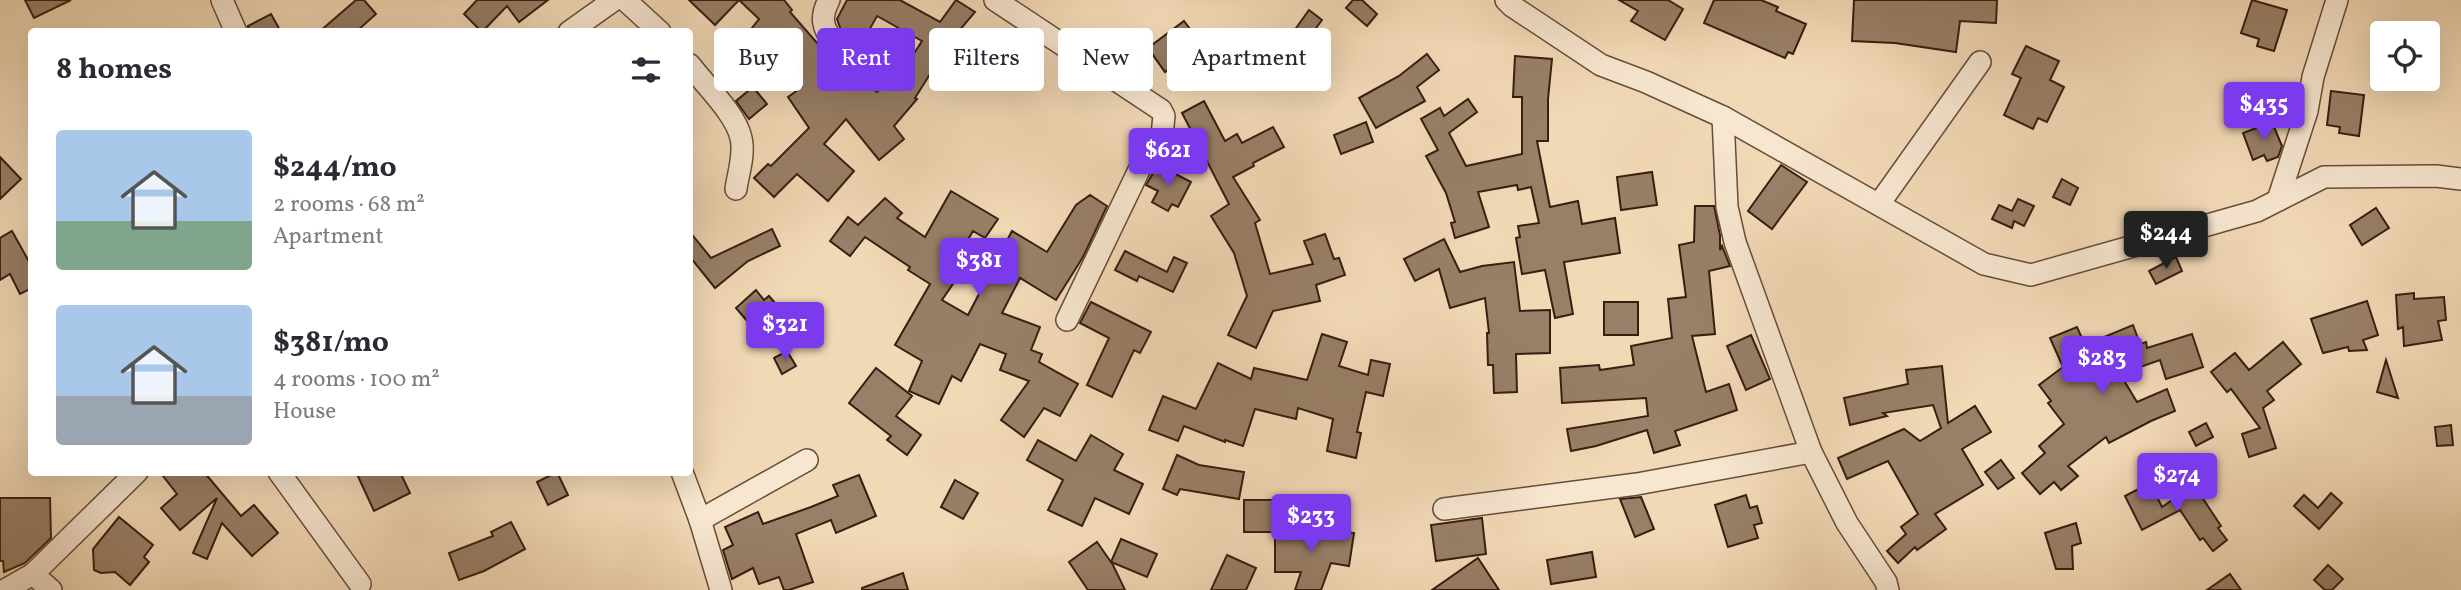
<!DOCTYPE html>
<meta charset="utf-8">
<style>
:root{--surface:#fff;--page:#f7f7f7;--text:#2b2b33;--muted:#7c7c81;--accent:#7c3aed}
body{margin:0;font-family:Vollkorn,serif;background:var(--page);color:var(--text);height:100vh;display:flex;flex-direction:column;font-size:26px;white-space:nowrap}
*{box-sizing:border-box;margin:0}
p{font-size:23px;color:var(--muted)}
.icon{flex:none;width:38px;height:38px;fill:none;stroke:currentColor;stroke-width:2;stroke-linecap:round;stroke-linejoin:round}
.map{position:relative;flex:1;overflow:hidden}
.panel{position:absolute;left:28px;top:28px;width:665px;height:448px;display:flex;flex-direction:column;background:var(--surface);border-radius:7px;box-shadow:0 7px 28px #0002}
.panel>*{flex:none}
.top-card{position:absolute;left:714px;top:28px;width:665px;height:63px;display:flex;gap:14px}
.controls{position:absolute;left:2370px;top:21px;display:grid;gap:14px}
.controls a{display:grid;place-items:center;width:70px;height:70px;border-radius:7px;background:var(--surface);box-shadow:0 7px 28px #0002;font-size:35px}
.price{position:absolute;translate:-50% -60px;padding:0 16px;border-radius:7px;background:var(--accent);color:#fff;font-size:23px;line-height:46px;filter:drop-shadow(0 2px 4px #0008)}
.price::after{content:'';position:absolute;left:50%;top:42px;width:21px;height:16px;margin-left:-10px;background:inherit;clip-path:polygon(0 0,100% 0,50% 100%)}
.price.selected{background:#222;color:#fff}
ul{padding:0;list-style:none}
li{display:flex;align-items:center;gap:21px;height:175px;padding:0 28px}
li span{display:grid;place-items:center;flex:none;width:196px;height:140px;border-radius:7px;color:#555}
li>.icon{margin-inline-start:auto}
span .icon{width:84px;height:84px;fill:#fffc;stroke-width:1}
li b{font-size:30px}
h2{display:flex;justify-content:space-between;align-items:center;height:84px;padding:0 28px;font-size:30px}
.pill{padding:0 24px;border-radius:7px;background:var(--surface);box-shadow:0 7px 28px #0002;font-size:24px;line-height:63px}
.pill.selected{background:var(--accent);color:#fff}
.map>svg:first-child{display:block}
.building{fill:#987f67;stroke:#371e11;stroke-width:2}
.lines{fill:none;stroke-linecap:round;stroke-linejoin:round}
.street-casing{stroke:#664d3a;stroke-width:24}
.street{stroke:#f7e6d0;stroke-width:21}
</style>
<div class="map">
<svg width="2461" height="590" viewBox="0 0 2461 590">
<rect width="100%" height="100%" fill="#f2d9b6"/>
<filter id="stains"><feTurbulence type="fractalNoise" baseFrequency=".00286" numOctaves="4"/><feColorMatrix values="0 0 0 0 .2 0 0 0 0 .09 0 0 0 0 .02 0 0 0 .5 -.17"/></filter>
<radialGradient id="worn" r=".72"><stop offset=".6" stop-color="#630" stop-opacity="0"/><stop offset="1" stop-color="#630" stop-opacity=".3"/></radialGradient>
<!-- building -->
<g class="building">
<polygon points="25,0 71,0 34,18"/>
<polygon points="356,0 364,0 376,14 356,32 319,32"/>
<polygon points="477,0 548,0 519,22 507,6 482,32 464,14"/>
<polygon points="689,0 784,0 792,10 790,12 824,51 831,55 845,71 877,92 898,68 902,72 922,41 877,16 863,41 841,30 837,19 847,0 900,0 940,22 956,0 975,12 952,39 915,98 917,99 894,126 904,139 879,160 846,119 824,144 854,171 828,201 797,174 774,197 754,178 768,164 771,166 809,128 788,97 802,87 776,49 753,79 728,58 759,19 739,0 715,25"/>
<polygon points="1353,0 1362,0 1377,14 1367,26 1346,8"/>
<polygon points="1619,0 1668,0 1683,9 1665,40 1631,21 1638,11"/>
<polygon points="1714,0 1761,0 1778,7 1776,11 1806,24 1793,54 1788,52 1785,58 1704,23"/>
<polygon points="1854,0 1997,0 1996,23 1960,21 1956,52 1895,43 1852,41"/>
<polygon points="2252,0 2287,10 2274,51 2257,46 2259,39 2241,33"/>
<polygon points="1309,10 1322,20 1305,43 1307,44 1291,71 1278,64 1294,31"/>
<polygon points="271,14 281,32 249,32 248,26"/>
<polygon points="1184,21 1202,45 1165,72 1148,48"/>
<polygon points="2026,46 2059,61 2050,80 2064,87 2047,122 2038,118 2033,129 2004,115 2021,78 2012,74"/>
<polygon points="1427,54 1439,70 1417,87 1425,101 1376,128 1359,98 1399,76"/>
<polygon points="1515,56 1552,59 1548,99 1548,141 1537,141 1550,207 1578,201 1582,224 1615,218 1620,253 1564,262 1573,314 1555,318 1545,270 1522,274 1516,238 1520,237 1518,226 1539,223 1531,187 1518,190 1517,185 1478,192 1489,227 1455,238 1451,223 1455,222 1446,193 1426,156 1438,150 1421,119 1440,108 1444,116 1468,99 1477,112 1449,133 1466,166 1522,154 1522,97 1513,97"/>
<polygon points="753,87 767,104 749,119 736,101"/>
<polygon points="2331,91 2364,95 2359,136 2339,133 2340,127 2327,125"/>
<polygon points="1204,101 1225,141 1237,134 1242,143 1273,127 1284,147 1253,163 1254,166 1233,177 1260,220 1255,223 1270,274 1313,264 1304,241 1325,234 1334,259 1339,258 1345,275 1316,285 1320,301 1273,311 1256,348 1228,335 1247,296 1234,253 1211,216 1229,204 1182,113"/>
<polygon points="1366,122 1373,142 1341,154 1334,135"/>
<polygon points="2272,122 2282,146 2278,157 2267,161 2264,155 2253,160 2243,133"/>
<polygon points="0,157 21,179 0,199"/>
<polygon points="1158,165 1191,182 1178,207 1172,204 1168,211 1152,202 1158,191 1146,185"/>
<polygon points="1781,165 1807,182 1772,229 1748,211"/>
<polygon points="1652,172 1657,205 1621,210 1617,177"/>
<polygon points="2062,179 2078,188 2070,205 2053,197"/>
<polygon points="951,191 998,219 985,238 973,231 947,275 955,281 942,300 968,315 1012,231 1047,252 1076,205 1090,195 1107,206 1083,257 1056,300 1020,278 1002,313 1040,327 1031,350 1042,354 1039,362 1078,384 1060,416 1044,408 1024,437 1001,420 1029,381 1000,370 1006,354 980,344 961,381 952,376 939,404 909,391 922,361 895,345 930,284 908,270 910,267 865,237 850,256 830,241 848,217 858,225 885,198 902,213 897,218 925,237"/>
<polygon points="2018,199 2034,206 2024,226 2014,221 2012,228 1992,219 1999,205 2012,211"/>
<polygon points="1695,206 1714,206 1720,235 1720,250 1722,246 1730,266 1709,271 1715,334 1692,336 1706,392 1729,384 1737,410 1675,431 1680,445 1654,453 1647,430 1596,446 1571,451 1567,429 1648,416 1646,398 1562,403 1560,368 1599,365 1600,370 1634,365 1631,346 1672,338 1668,299 1686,297 1679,245 1694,242"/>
<polygon points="2376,208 2389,228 2362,245 2350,225"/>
<polygon points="772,229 780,246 748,261 715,288 690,257 690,232 711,258"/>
<polygon points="12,231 32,267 32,288 20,294 10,274 0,280 0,238"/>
<polygon points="1444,239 1460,272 1482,266 1514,262 1520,311 1550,310 1550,353 1516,354 1517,392 1494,393 1493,365 1488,365 1487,333 1489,333 1485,298 1450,308 1439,269 1415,281 1404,259"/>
<polygon points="1125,251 1167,272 1174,257 1187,263 1173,292 1139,276 1137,281 1115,270"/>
<polygon points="2176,257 2182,271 2156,284 2149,271"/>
<polygon points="756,290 764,300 769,296 785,315 760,336 736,308"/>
<polygon points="2414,293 2414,299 2444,297 2446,320 2438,321 2442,340 2404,346 2403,327 2398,329 2396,295"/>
<polygon points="2367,301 2378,335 2363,340 2367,350 2349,351 2348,347 2323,353 2311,319"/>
<polygon points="1091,302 1151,332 1140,353 1134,350 1112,397 1087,385 1109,338 1080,323"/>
<rect x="1604" y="302" width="34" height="33"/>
<polygon points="2133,325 2140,344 2146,342 2147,348 2192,334 2203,367 2166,379 2160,360 2120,374 2137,402 2167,389 2175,411 2151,421 2109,443 2106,437 2068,466 2078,476 2061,490 2054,482 2040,494 2022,473 2045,453 2039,446 2064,424 2048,403 2051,401 2039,385 2063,367 2050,338 2077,327 2085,345"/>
<polygon points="1322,334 1347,342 1339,366 1368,375 1371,360 1390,364 1383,396 1366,392 1357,432 1361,433 1356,458 1327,451 1333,419 1298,408 1296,419 1255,409 1243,446 1225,440 1225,442 1184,426 1178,441 1149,430 1163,396 1196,409 1218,363 1251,379 1254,368 1307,380"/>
<polygon points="1751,335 1770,379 1746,390 1727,346"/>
<polygon points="2283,342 2301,364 2267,391 2274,400 2263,408 2276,448 2249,457 2242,434 2260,428 2231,389 2227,392 2211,372 2235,353 2249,370"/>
<polygon points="787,351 796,366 782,374 774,358"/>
<polygon points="2386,360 2398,398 2377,392"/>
<polygon points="1942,366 1948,423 1975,406 1991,432 1962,449 1983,485 1935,514 1946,529 1917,550 1915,547 1898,563 1887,551 1906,534 1901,527 1918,514 1888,461 1847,479 1838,458 1904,429 1920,441 1941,428 1933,405 1883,413 1887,416 1850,425 1844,398 1908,384 1906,370"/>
<polygon points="876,368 912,396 896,416 921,435 907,455 887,440 891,436 849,403"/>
<polygon points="2206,423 2213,437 2196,446 2189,432"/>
<polygon points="2451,425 2453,445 2437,446 2435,427"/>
<polygon points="1091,435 1123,454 1114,470 1143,484 1129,514 1095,498 1082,526 1048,510 1063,480 1027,460 1038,440 1076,461"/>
<polygon points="1177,455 1199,465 1244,472 1239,499 1180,489 1177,495 1163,489"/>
<polygon points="2001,460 2014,478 1998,489 1985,472"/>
<polygon points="160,472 204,472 241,516 254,505 278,533 252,556 222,523 207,559 193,553 217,498 180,530 161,508 177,494"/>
<polygon points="356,472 400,472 410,493 374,511"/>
<polygon points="557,472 568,495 548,505 537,482"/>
<polygon points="859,475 876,516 836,533 831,520 796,534 813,582 789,590 784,590 779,577 759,584 753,568 732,579 723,550 733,545 725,527 758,512 763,524 811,507 838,496 833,485"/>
<polygon points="955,480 978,493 963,519 941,507"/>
<polygon points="2150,483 2162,507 2194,485 2221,526 2218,528 2227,540 2213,551 2203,538 2200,540 2180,510 2142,530 2125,496"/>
<polygon points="2331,493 2342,503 2319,529 2294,506 2304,495 2318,508"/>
<polygon points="1746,495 1750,508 1757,506 1762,523 1754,525 1758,538 1728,547 1715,505"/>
<polygon points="1641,497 1654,529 1635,537 1620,499"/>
<polygon points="0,498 50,498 51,538 25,563 4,572 3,561 0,561"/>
<rect x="1244" y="500" width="30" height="32"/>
<polygon points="119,517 153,545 144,557 149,562 130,585 115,572 101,573 94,570 93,549"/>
<polygon points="1482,518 1486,554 1436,561 1431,525"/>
<polygon points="511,522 525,549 484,571 459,580 449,553 493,536 491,532"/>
<polygon points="2076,523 2081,543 2072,546 2073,569 2056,569 2045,533"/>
<polygon points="1314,527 1354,533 1349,566 1331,563 1321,590 1295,590 1301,572 1275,572 1275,529 1314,529"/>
<polygon points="1121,539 1157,554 1147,577 1111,562"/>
<polygon points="1097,542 1113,565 1125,590 1088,590 1069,562"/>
<polygon points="1592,552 1596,577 1551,584 1547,560"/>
<polygon points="1227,555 1256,568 1246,590 1211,590"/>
<polygon points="1478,558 1499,590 1432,590"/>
<polygon points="2328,565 2343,579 2332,590 2325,590 2314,580"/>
<polygon points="903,573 908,590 862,590 862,588"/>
<polygon points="2230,574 2241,590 2207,590"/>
</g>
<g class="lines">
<defs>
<g id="street">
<polyline points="222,0 236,32"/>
<polyline points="625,0 660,32"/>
<path d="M829,0C820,17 822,28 834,42"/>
<polyline points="995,0 1161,110 1164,116 1162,135 1139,170 1067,320"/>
<polyline points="1506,0 1512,6 1601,65 1646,82 1723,117 1727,207 1735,242 1811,452 1847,523 1886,582 1888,590"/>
<polyline points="569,32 614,0"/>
<path d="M690,65C705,85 736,114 741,138C745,154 738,174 736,189"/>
<polyline points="1723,117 1984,264 2031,275 2257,211 2324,177 2436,176 2461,179"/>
<polyline points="2278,200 2307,111 2313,77 2337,0"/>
<polyline points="1879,204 1980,62"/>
<polyline points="279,472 360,584"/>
<polyline points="682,472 700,520 721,590"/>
<polyline points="1444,509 1637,484 1811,452"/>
<polyline points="700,520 807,460"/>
<polyline points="33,574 51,590"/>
<polyline points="5,590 33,574 137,472"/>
</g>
</defs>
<!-- street casing -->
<use href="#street" class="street-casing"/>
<!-- street -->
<use href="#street" class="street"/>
</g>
<rect width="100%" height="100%" filter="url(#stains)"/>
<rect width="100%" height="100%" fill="url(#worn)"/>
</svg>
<div class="controls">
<a><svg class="icon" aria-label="locate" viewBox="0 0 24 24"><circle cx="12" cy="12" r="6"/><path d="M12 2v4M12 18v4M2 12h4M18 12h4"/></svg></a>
</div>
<b class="price" style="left:2264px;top:142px">$435</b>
<b class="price" style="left:1168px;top:188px">$621</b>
<b class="price selected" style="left:2166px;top:271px">$244</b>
<b class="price" style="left:979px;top:298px">$381</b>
<b class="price" style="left:785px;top:362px">$321</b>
<b class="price" style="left:2102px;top:396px">$283</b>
<b class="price" style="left:2177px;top:513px">$274</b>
<b class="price" style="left:1311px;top:554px">$233</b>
<div class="top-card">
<a class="pill">Buy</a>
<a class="pill selected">Rent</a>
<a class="pill">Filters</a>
<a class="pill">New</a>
<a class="pill">Apartment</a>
</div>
<section class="panel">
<h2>8 homes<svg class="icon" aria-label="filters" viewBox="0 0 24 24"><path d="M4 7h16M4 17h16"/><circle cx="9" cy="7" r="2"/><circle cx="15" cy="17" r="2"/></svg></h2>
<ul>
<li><span style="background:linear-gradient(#a9c7e8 65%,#7fa58c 0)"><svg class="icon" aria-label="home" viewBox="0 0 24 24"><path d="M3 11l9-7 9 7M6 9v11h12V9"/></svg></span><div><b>$244/mo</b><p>2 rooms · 68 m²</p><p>Apartment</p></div></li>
<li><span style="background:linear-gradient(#a9c7e8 65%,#9aa5b1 0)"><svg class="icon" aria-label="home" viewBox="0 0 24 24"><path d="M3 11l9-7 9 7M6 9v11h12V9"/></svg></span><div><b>$381/mo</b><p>4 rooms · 100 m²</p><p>House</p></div></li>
</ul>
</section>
</div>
